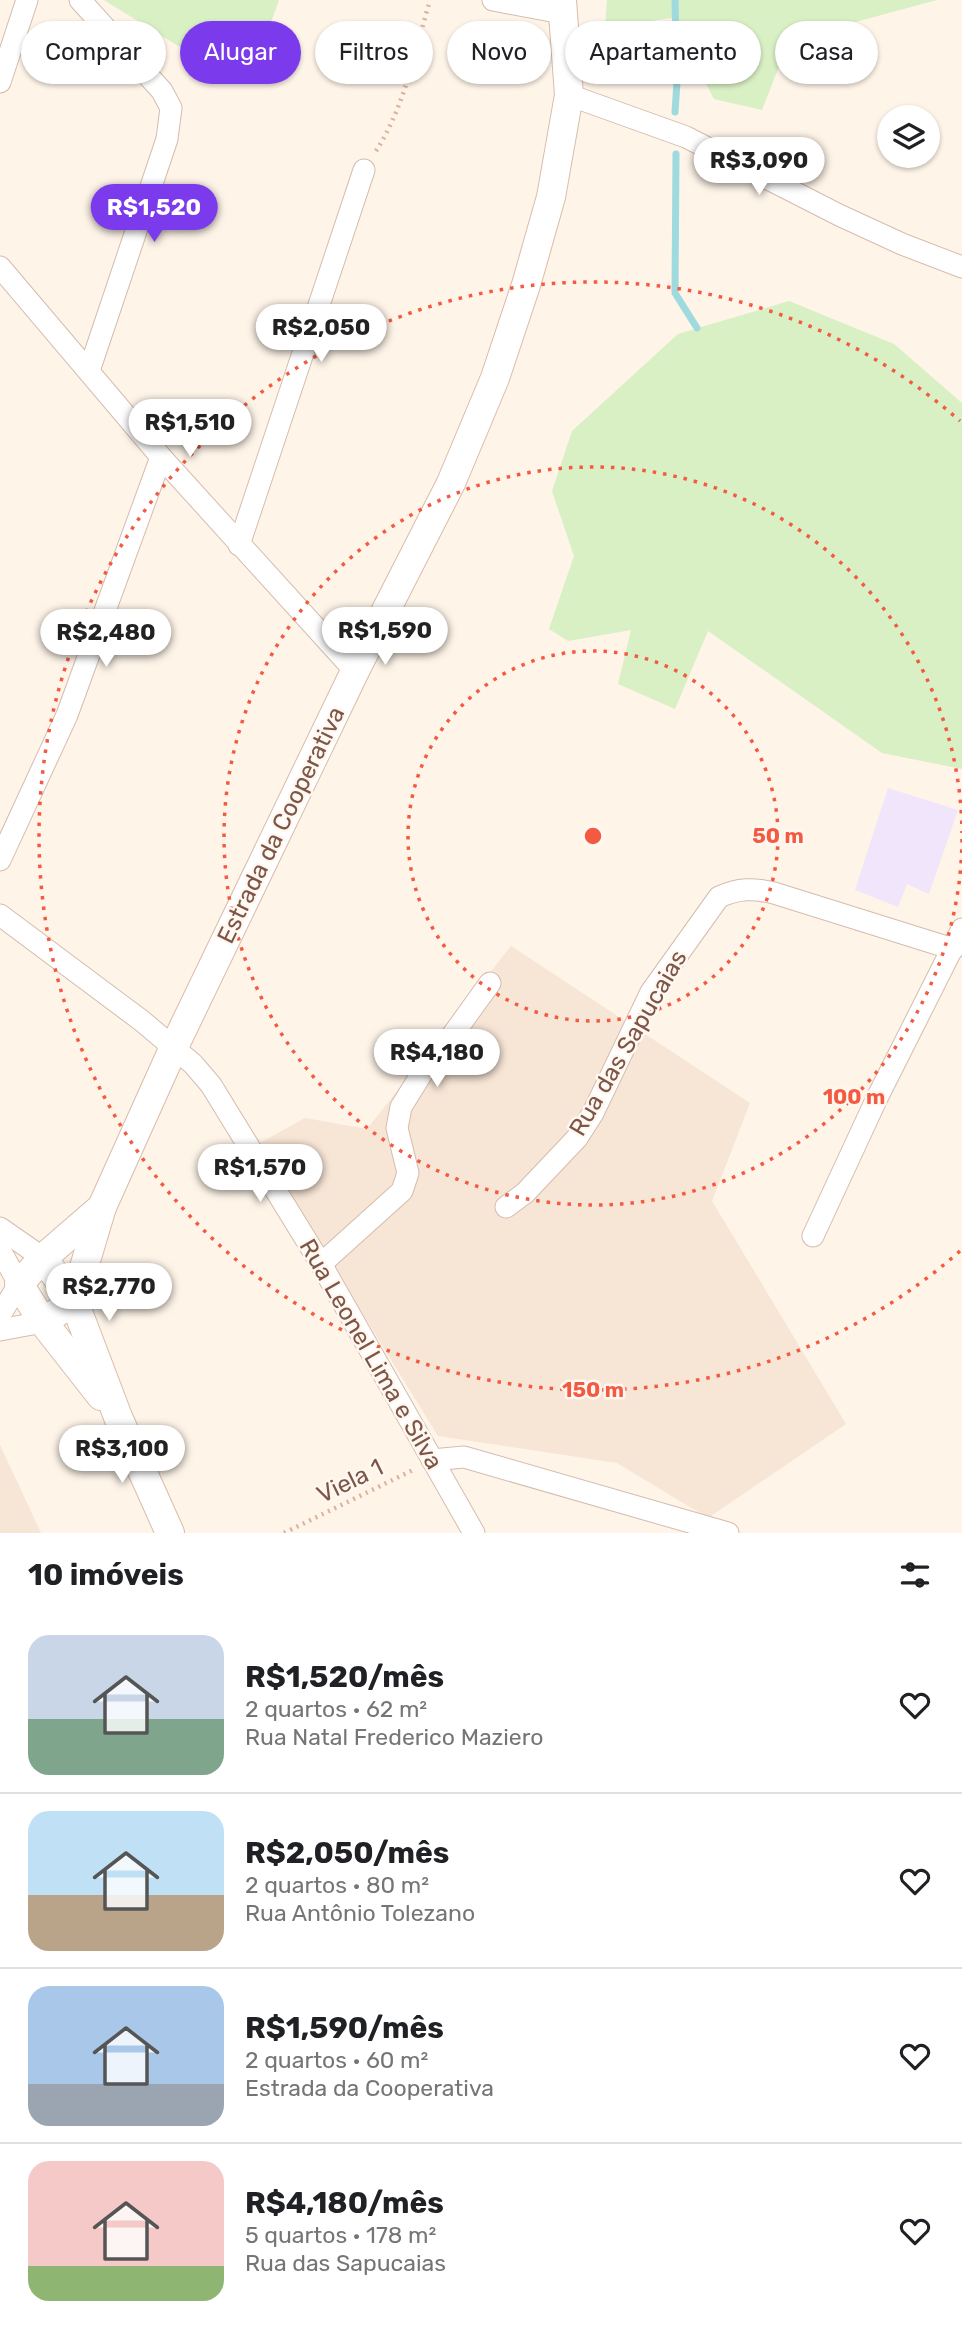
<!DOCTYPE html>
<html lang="pt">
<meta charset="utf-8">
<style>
:root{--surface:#fff;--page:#f6f6f6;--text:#202124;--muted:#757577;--line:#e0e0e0;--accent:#7c3aed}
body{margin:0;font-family:Rubik,sans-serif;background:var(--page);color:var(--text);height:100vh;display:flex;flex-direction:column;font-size:26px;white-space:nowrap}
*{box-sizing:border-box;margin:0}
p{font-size:23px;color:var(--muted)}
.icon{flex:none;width:38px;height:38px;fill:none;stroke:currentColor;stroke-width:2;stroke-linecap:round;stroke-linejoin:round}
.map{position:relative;height:1533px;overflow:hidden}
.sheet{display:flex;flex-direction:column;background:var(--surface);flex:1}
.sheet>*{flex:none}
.guide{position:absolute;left:21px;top:21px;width:920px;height:63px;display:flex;gap:14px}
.fabs{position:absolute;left:877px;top:105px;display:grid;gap:14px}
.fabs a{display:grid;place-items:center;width:63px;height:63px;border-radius:50%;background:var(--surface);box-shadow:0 2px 5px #0004;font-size:35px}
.price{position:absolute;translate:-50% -60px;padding:0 16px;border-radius:24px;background:#fff;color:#222;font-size:23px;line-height:46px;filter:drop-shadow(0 2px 4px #0008)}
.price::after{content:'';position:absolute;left:50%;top:42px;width:21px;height:16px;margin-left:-10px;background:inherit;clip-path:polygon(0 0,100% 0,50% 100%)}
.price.selected{background:var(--accent);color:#fff}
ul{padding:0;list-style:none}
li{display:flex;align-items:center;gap:21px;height:175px;padding:0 28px}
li+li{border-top:2px solid var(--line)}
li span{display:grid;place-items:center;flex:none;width:196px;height:140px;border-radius:21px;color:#555}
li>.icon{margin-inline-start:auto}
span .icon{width:84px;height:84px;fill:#fffc;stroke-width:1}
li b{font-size:30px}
h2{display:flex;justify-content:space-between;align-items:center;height:84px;padding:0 28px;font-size:30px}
.pill{padding:0 24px;border-radius:32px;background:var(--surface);box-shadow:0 2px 5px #0004;font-size:24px;line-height:63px}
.pill.selected{background:var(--accent);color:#fff}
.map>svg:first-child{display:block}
.residential{fill:#f7e5d6}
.education{fill:#f1e5fb}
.green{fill:#d9efc4}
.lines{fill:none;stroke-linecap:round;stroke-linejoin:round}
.stream{stroke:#9fdade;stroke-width:7}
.street-casing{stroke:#d5bcaf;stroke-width:23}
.secondary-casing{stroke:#d9bcab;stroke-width:30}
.path{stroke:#ddb19f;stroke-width:4.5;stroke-dasharray:2 5;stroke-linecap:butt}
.street{stroke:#fff;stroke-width:21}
.secondary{stroke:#fff;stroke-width:28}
.ring{fill:none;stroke:#f45a42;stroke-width:3.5;stroke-dasharray:3.5 7}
.labels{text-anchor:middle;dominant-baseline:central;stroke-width:5;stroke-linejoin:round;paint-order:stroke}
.street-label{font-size:24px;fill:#7d5648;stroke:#fff8f1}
.centre{fill:#f45a42;stroke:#fff8f1;stroke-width:3.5}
.ring-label{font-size:21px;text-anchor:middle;font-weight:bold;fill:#f45a42;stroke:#fff8f1;stroke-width:5;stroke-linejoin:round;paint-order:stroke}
</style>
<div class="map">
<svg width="962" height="1533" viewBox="0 0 962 1533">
<rect width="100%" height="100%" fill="#fef4e8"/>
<!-- residential -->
<g class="residential">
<polygon points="511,946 750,1103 712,1201 846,1424 708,1518 617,1463 438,1436 258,1144 305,1118 367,1129"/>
<polygon points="0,1445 41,1533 0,1533"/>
</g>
<!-- education -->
<polygon class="education" points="888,788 958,810 929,894 907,884 898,907 855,890"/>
<!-- green -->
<g class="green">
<polygon points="104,0 279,0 262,47 196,57"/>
<polygon points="607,0 937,0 859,21 791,36 762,110 714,99 671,18 605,28"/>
<polygon points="789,301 894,344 962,403 962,769 882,753 708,631 675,709 618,684 631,630 568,641 549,629 574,556 552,491 572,431 678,334"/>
</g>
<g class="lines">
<!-- stream -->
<g class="stream">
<polyline points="675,0 677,82 675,112"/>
<polyline points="676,154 675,293 697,328"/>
</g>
<defs>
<g id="street">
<polyline points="80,0 162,91 171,108 167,139 89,371"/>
<polyline points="493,0 562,13"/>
<polyline points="0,82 27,0"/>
<polyline points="569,95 686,137 839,215 902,244 962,267"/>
<polyline points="0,267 161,457 355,671"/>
<polyline points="239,545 364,170"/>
<polyline points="0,860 67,715 161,457"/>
<polyline points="0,915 142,1021 193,1064 211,1085 321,1264 474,1533"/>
<path d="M506,1207L525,1193L577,1138L593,1113L651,992L719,897C739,888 753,888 774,893L953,949"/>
<polyline points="0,1228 43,1258"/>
<polyline points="813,1236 877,1098 962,929"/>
<polyline points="0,1250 19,1284 0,1315"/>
<polyline points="321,1264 402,1191 408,1173 397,1128 401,1107 424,1070 454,1033 490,983"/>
<polyline points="0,1330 43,1322"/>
<polyline points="432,1460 464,1457 728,1533"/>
</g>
<g id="secondary">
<polyline points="43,1258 74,1301 118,1417 170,1533"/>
<polyline points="43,1322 74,1301 102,1207 174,1047 355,671 451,483 495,378 526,285 551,197 569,95 562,0"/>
<polyline points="101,1396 43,1322 19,1284 43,1258 102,1207"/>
</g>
</defs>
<!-- street casing -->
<use href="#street" class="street-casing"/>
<!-- secondary casing -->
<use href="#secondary" class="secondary-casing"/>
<!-- path -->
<g class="path">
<path d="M376,151C405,106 415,51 430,0"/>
<polyline points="284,1533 413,1470"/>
</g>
<!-- street -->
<use href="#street" class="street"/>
<!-- secondary -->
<use href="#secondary" class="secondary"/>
</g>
<!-- distance rings -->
<g class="ring">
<circle cx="593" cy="836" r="185"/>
<path d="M962 839A369 369 0 1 1 962 833"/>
<path d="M960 1251A554 554 0 1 1 960 421"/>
</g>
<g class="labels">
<!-- street labels -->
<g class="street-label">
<text transform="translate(281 825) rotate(-64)">Estrada da Cooperativa</text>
<text transform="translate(628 1043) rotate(-60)">Rua das Sapucaias</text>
<text transform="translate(371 1354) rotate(60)">Rua Leonel Lima e Silva</text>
<text transform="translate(350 1481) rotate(-26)">Viela 1</text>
</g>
</g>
<circle cx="593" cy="836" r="10" class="centre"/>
<g class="ring-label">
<text x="778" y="843">50 m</text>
<text x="854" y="1104">100 m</text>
<text x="593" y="1397">150 m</text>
</g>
</svg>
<div class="fabs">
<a><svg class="icon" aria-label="layers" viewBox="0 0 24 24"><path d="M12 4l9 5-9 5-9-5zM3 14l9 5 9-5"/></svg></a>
</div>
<b class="price" style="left:759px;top:197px">R$3,090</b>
<b class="price selected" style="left:154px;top:244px">R$1,520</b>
<b class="price" style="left:321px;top:364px">R$2,050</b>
<b class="price" style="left:190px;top:459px">R$1,510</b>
<b class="price" style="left:385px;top:667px">R$1,590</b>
<b class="price" style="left:106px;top:669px">R$2,480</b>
<b class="price" style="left:437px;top:1089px">R$4,180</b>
<b class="price" style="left:260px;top:1204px">R$1,570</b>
<b class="price" style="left:109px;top:1323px">R$2,770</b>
<b class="price" style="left:122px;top:1485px">R$3,100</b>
<div class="guide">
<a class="pill">Comprar</a>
<a class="pill selected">Alugar</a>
<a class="pill">Filtros</a>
<a class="pill">Novo</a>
<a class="pill">Apartamento</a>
<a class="pill">Casa</a>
</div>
</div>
<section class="sheet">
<h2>10 imóveis<svg class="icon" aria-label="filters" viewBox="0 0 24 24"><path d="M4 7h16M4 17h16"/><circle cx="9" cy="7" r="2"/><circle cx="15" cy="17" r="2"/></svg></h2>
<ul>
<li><span style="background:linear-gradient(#c9d6e8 60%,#7fa58c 0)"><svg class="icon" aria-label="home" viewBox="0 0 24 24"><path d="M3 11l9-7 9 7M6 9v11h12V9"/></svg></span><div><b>R$1,520/mês</b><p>2 quartos · 62 m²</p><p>Rua Natal Frederico Maziero</p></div><svg class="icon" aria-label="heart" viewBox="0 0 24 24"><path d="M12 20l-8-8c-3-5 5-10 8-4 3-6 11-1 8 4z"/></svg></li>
<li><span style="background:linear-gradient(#bfe0f5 60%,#b9a48a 0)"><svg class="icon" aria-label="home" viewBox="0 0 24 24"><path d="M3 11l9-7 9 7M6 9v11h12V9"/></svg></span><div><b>R$2,050/mês</b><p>2 quartos · 80 m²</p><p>Rua Antônio Tolezano</p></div><svg class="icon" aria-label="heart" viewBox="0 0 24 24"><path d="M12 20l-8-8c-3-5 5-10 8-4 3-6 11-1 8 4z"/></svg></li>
<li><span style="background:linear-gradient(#a9c7e8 70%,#9aa5b1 0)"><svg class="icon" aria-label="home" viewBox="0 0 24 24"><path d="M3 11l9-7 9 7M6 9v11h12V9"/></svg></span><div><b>R$1,590/mês</b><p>2 quartos · 60 m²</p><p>Estrada da Cooperativa</p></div><svg class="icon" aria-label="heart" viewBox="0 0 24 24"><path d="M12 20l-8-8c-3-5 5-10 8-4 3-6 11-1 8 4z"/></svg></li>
<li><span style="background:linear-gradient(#f6c9c9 75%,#8fb573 0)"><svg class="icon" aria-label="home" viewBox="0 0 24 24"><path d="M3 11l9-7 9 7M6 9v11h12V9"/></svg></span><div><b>R$4,180/mês</b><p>5 quartos · 178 m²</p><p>Rua das Sapucaias</p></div><svg class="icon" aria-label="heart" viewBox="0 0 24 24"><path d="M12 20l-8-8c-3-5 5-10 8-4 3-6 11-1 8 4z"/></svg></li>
</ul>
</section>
